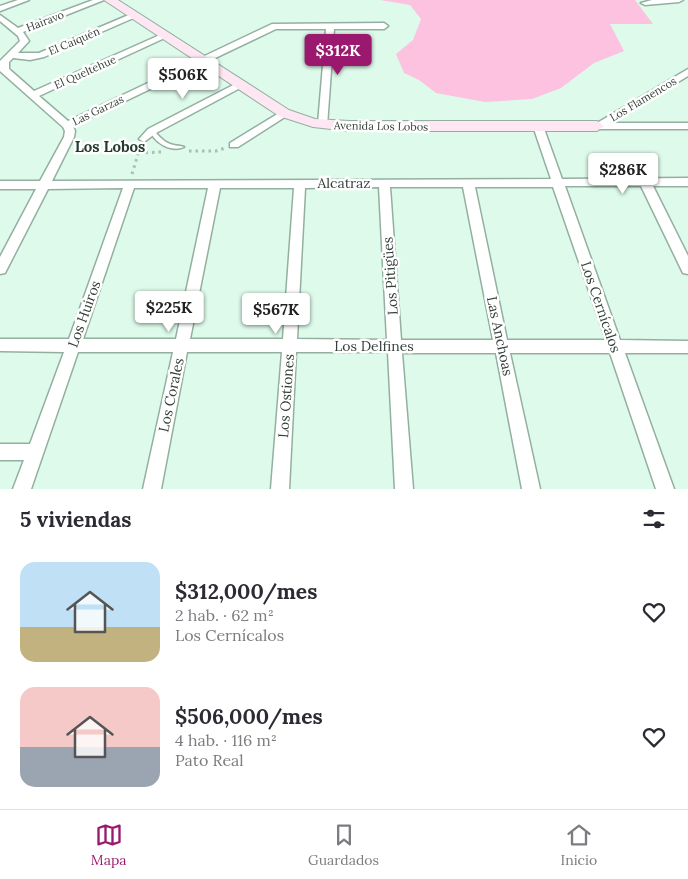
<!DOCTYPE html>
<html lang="es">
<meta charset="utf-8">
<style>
:root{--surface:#fff;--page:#f7f7f7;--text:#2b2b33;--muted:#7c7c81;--line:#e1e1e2;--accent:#9a196e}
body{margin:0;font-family:Lora,serif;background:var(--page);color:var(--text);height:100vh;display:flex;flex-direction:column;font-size:19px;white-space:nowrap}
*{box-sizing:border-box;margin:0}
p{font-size:16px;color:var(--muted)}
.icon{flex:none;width:28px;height:28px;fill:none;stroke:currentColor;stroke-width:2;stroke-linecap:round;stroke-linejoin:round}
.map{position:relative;height:489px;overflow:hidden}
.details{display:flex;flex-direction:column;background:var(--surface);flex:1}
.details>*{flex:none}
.price{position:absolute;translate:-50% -42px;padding:0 11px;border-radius:5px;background:#fff;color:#222;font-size:16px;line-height:32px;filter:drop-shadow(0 1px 2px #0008)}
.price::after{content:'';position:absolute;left:50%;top:30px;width:15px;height:11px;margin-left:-8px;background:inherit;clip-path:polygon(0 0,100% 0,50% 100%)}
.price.active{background:var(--accent);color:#fff}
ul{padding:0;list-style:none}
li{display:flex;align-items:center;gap:15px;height:125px;padding:0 20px}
li span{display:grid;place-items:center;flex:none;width:140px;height:100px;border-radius:15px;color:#555}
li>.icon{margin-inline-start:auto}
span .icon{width:60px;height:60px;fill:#fffc;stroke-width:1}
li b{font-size:21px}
h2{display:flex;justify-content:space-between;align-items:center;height:60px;padding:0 20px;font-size:21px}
.tabs{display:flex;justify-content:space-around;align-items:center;height:70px;border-top:1px solid var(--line);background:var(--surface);font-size:14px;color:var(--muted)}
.tabs a{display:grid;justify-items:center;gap:2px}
.tabs .active{color:var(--accent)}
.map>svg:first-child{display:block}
.green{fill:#fcc2e0}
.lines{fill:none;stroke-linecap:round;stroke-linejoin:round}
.lane-casing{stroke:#94afa1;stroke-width:3}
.street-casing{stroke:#94afa1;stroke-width:3}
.secondary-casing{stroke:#94afa1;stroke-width:2}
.path{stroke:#a8c0b3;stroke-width:3;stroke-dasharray:2.5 4;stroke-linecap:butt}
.lane{fill:#fff;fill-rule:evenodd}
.street{fill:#fff;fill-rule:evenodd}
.secondary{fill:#fee6f2;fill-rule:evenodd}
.labels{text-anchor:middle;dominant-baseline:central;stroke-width:5;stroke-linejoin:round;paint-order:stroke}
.far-street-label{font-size:11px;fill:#333f39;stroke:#fff}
.street-label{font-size:14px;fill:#333f39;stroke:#fff}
.neighbourhood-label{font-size:15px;font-weight:bold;fill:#233b2f;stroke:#fff}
</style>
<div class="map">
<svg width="688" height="489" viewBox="0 0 688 489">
<rect width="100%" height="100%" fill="#ddfaea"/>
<!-- green -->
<polygon class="green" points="380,0 635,0 653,24 610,24 624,51 594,63 561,88 532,99 485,102 436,93 419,80 404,73 396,54 413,40 421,19 410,5"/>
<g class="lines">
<defs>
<path id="lane" d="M152,129C157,133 161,140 168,143C173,146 179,145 184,147C171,153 153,142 150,130Z"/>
<g id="street">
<polygon points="18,0 29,0 0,11 0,6"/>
<path d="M93,0H104L23,32L29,41L18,53H39L131,14L138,16L44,57L30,60L13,58L9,62V69L34,91L162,34L169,36L39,96L68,121L272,24L384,23L388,26L384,29H334L327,126H319L318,124L326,29H276L73,126L75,131L74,137L52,181L551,179L533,126L538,123L543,126L562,179L688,178V186H653L688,256V274L683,273L641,186H565L620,340L688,341V353H625L674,489H656L610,353H510L540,489H522L496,353H402L413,489H395L388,352H296L289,489H271L282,352H187L161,489H143L173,352H78L31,489H13L24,460H0V444H30L64,352L0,351V339H69L123,188L48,189L5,273L0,274V257L36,189H0V181H40L64,137L65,131L63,127L0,71V61L20,41L18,36L0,21V15L18,28ZM379,187L387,340L297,339L305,188ZM390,187H463L493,340H401ZM475,187H553L606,340H507ZM134,188H208L176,339H83ZM220,188H294L283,339H190Z"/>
<polygon points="652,0 683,0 679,2 645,5 641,3"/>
<polygon points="688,69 688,76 610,123 688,123 688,129 597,129 592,126"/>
<polygon points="239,82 242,83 242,87 156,133 144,142 139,139 148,129"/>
<polygon points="284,110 288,111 288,115 238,147 230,147 230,143"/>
</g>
<polygon id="secondary" points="104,0 118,0 289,110 315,119 349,121 597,121 604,126 597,131 349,131 313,127 279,116"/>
</defs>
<!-- lane casing -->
<use href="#lane" class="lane-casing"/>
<!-- street casing -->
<use href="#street" class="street-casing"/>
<!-- secondary casing -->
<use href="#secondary" class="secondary-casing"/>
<!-- path -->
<g class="path">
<polyline points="189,151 216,151 225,148"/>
<polyline points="139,153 161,152"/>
<polyline points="132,174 139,151"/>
</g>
<!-- lane -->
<use href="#lane" class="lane"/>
<!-- street -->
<use href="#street" class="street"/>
<!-- secondary -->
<use href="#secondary" class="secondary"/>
</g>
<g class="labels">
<!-- far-street labels -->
<g class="far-street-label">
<text transform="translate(45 21) rotate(-21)">Hairavo</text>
<text transform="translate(74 41) rotate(-23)">El Caiquén</text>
<text transform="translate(85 72) rotate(-24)">El Queltehue</text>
<text transform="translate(643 99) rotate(-31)">Los Flamencos</text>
<text transform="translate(98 110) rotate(-26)">Las Garzas</text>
<text transform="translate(381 126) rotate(1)">Avenida Los Lobos</text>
</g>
<!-- street labels -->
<g class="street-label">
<text x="344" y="183">Alcatraz</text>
<text transform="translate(390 276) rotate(-94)">Los Pitigües</text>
<text transform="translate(601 307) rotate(71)">Los Cernícalos</text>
<text transform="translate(84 314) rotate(-70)">Los Huiros</text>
<text transform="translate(500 336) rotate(78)">Las Anchoas</text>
<text x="374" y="346">Los Delfines</text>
<text transform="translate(171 395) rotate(-78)">Los Corales</text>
<text transform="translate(286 396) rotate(-86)">Los Ostiones</text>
</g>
<!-- neighbourhood labels -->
<g class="neighbourhood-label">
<text x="110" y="146">Los Lobos</text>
</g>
</g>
</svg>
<b class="price active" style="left:338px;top:76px">$312K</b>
<b class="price" style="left:183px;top:100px">$506K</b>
<b class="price" style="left:623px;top:195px">$286K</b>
<b class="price" style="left:169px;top:333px">$225K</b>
<b class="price" style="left:276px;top:335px">$567K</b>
</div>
<section class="details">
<h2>5 viviendas<svg class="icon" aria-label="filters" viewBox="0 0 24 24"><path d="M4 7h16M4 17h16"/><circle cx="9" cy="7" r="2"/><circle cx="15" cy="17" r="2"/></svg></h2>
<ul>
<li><span style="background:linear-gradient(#bfe0f5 65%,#c2b280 0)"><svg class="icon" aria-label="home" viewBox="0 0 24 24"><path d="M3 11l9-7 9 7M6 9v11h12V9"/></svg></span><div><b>$312,000/mes</b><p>2 hab. · 62 m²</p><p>Los Cernícalos</p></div><svg class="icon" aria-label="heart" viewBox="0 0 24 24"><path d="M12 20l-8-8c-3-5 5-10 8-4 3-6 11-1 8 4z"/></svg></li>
<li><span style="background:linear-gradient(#f6c9c9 60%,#9aa5b1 0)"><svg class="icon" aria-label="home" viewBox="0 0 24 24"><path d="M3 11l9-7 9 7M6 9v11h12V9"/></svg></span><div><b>$506,000/mes</b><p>4 hab. · 116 m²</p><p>Pato Real</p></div><svg class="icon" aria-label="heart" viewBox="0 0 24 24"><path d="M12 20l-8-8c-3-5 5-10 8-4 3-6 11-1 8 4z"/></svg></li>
</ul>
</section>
<nav class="tabs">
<a class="active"><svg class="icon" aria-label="map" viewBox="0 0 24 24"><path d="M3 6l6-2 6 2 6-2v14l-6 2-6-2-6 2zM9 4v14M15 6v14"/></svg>Mapa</a>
<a><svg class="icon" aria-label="saved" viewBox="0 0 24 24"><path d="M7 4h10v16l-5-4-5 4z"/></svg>Guardados</a>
<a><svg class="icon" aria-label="home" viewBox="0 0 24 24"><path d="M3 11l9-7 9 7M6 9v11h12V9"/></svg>Inicio</a>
</nav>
